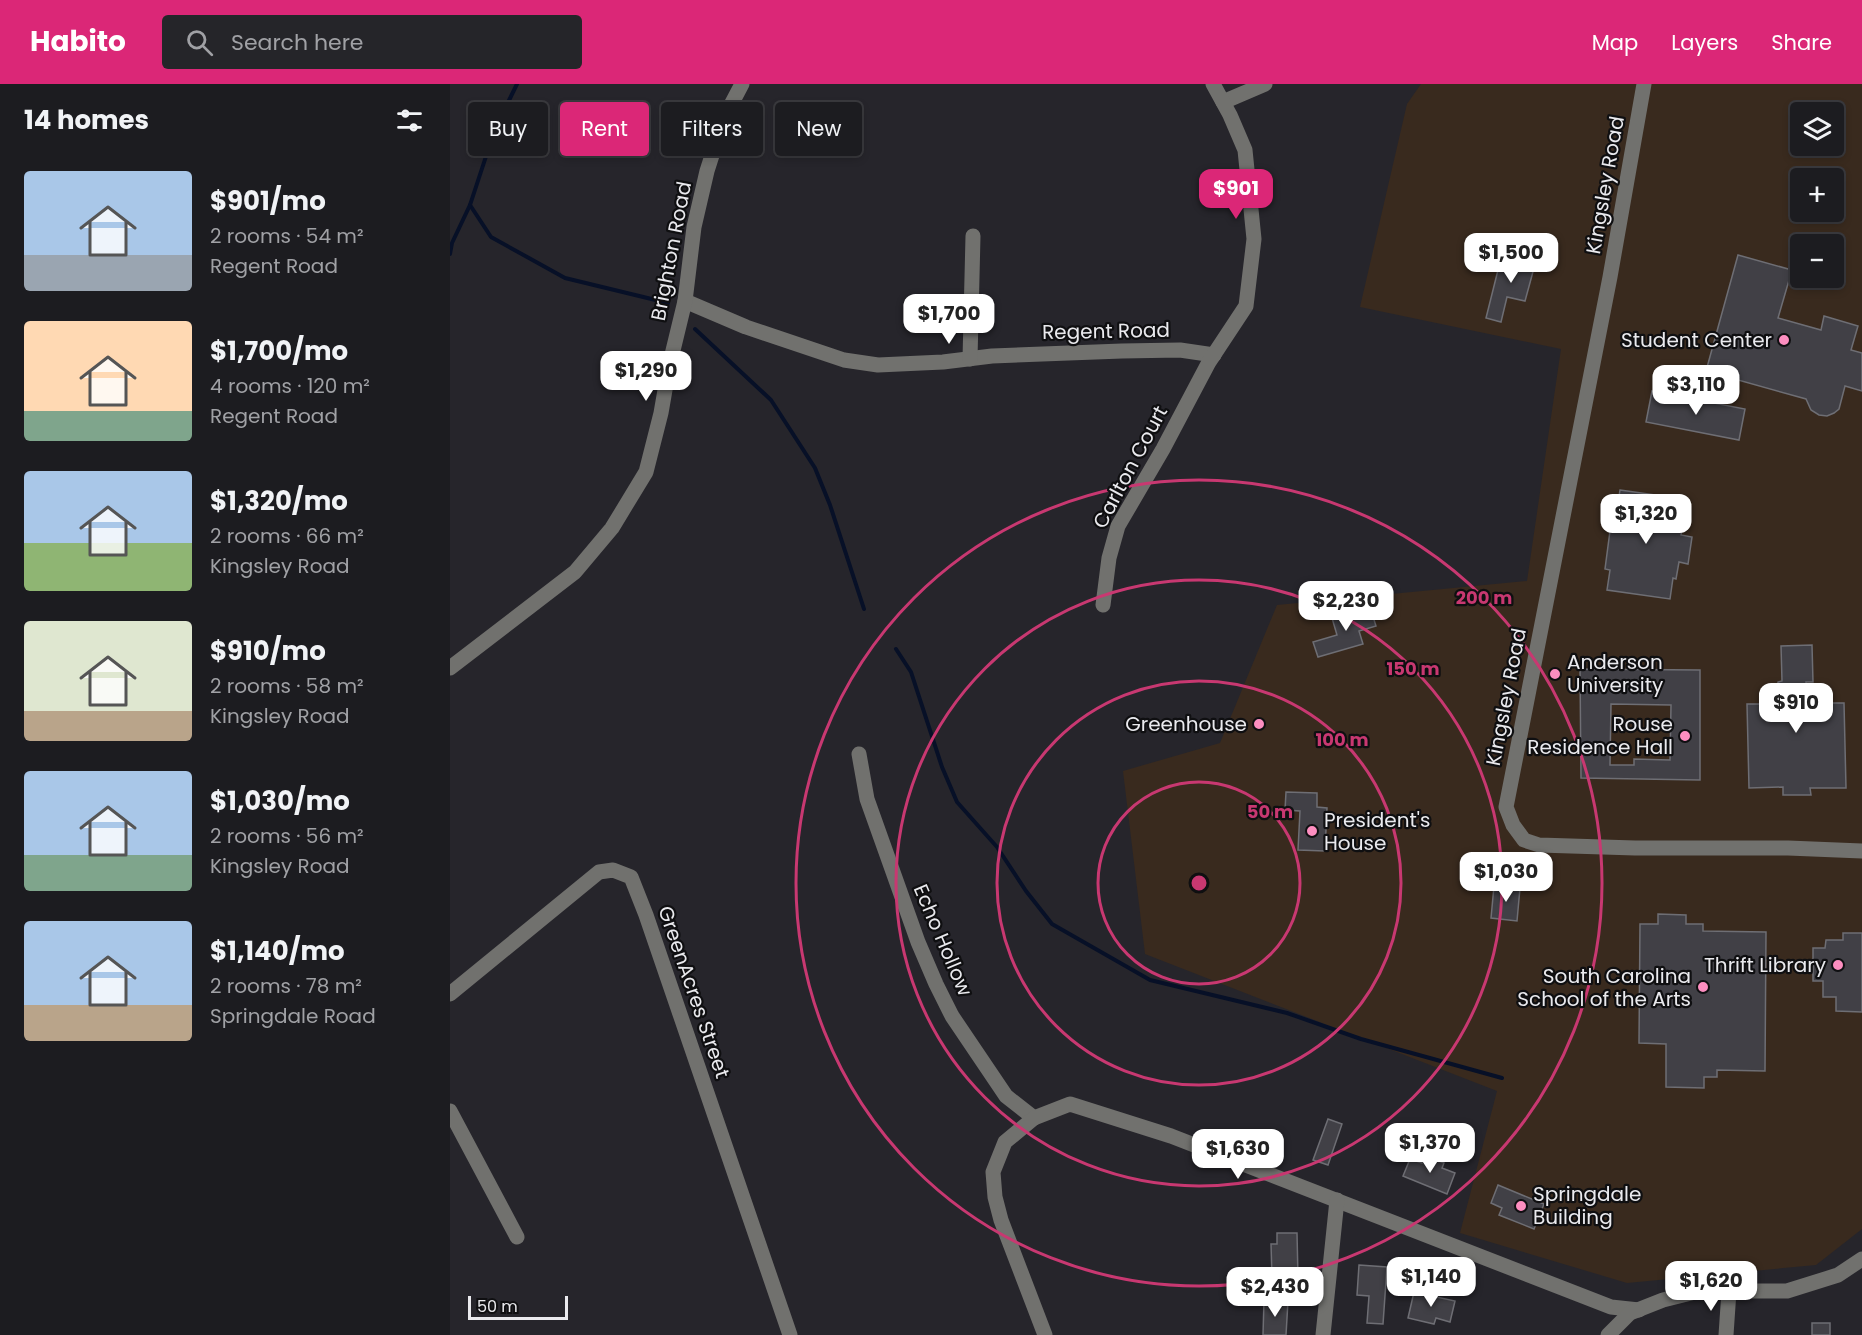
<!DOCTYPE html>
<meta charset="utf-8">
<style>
:root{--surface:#1c1c20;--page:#252529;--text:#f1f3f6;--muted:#a0a1a5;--line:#3a3a3e;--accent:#db2777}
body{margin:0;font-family:Poppins,sans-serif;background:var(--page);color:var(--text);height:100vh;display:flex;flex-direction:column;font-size:22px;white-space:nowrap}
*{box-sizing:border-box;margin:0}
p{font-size:20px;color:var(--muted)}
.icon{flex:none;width:33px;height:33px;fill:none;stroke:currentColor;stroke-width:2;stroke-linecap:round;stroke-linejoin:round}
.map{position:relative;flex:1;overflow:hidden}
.sheet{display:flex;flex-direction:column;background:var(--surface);width:450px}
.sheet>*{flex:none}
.hud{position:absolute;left:18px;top:18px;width:570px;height:54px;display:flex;gap:12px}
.tools{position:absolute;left:1340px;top:18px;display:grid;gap:12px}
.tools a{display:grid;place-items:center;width:54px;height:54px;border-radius:6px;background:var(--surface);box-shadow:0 3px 9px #0003,0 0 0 2px var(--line);font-size:30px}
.scale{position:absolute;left:18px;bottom:15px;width:100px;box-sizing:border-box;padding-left:6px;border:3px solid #eaeaee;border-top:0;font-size:16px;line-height:21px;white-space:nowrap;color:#eaeaee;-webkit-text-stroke:4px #0f0f11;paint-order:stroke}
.price{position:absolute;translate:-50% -51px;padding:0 14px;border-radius:12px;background:#fff;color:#222;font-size:20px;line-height:39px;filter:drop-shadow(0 2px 3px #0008)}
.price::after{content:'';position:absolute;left:50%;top:36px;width:18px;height:14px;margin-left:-9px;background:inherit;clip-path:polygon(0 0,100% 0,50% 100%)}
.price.on{background:var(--accent);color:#fff}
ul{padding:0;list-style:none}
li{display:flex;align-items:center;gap:18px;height:150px;padding:0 24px}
li span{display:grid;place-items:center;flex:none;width:168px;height:120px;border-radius:6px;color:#555}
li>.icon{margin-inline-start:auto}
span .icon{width:72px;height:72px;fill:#fffc;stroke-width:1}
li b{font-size:26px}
h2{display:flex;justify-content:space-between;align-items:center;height:72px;padding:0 24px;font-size:26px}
.chip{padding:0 21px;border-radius:6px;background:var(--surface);box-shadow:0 3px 9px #0003,0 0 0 2px var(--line);font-size:21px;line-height:54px}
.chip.on{background:var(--accent);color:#fff}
header{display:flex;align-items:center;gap:36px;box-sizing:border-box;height:84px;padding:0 30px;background:var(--accent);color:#fff}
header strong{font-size:28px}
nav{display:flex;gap:33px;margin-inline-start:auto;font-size:21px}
.search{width:420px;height:54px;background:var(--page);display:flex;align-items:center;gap:15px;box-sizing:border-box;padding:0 21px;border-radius:6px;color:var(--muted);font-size:22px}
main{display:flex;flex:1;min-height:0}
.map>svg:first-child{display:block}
.education{fill:#392a1e;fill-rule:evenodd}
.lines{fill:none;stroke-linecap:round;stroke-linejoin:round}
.stream{stroke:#071027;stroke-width:4}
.building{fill:#414046;stroke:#6e6e74;stroke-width:1.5;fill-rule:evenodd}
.minor{stroke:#71716e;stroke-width:15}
.ring{fill:none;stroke:#c83871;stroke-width:3}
.poi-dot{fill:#fd8ec0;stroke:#0f0f11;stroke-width:2}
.labels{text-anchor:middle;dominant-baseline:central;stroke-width:4.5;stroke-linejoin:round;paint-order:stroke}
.street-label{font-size:20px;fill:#eaeaee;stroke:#0f0f11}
.poi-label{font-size:20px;fill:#eaeaee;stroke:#0f0f11;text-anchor:end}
.centre{fill:#c83871;stroke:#0f0f11;stroke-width:3}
.ring-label{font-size:18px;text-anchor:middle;font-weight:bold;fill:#c83871;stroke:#0f0f11;stroke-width:4.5;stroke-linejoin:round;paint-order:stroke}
</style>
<header>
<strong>Habito</strong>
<div class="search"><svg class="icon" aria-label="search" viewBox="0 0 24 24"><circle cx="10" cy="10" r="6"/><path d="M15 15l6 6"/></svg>Search here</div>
<nav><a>Map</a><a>Layers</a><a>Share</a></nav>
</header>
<main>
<section class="sheet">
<h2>14 homes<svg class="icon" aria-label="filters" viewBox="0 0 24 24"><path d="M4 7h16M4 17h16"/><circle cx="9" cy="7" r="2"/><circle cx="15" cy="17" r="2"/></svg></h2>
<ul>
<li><span style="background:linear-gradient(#a9c7e8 70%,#9aa5b1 0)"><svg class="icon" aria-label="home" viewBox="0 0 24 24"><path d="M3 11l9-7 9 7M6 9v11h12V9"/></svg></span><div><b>$901/mo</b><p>2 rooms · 54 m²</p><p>Regent Road</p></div></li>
<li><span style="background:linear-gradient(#ffd9b3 75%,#7fa58c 0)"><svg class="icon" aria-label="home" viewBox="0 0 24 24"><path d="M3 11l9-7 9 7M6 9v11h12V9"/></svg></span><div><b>$1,700/mo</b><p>4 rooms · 120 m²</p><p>Regent Road</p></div></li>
<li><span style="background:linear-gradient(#a9c7e8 60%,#8fb573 0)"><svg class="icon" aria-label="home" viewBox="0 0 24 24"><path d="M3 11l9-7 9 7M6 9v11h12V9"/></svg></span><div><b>$1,320/mo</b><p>2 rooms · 66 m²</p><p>Kingsley Road</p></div></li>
<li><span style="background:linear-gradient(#dfe7d0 75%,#b9a48a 0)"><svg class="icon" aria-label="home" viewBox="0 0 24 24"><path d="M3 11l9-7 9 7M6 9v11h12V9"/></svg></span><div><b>$910/mo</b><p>2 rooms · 58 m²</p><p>Kingsley Road</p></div></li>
<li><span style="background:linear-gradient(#a9c7e8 70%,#7fa58c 0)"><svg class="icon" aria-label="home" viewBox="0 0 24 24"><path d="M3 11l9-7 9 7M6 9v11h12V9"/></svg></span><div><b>$1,030/mo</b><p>2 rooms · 56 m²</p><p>Kingsley Road</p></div></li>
<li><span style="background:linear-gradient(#a9c7e8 70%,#b9a48a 0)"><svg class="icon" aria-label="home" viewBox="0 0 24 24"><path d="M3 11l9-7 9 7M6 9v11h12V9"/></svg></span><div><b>$1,140/mo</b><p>2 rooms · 78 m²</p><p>Springdale Road</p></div></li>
</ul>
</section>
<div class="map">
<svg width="1412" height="1251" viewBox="0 0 1412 1251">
<rect width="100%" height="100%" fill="#26252b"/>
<!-- education -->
<path class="education" d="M971,0H1412V1145L1366,1181L1177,1199L1010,1149L1047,1007L695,870L673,687L770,659L827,521L1077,497L1111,265L910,223L957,20ZM1350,28H1383V62H1350ZM1350,94H1383V128H1350ZM1350,160H1383V194H1350Z"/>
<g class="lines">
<!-- stream -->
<g class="stream">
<polyline points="20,121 41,153 115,194 218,219"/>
<polyline points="0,170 2,159 20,121 45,45 67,0"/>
<polyline points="245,245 321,316 365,384 380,421 414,525"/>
<polyline points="446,565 461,588 492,683 507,718 547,763 576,807 602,840 700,896 837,929 911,955 1052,994"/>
</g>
</g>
<!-- building -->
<g class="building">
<polygon points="1066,167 1087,173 1075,217 1057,213 1051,238 1036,234 1050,178 1062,181"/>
<polygon points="1288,171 1342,186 1328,234 1371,246 1374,232 1408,242 1401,266 1412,269 1412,307 1395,302 1389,325 1384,329 1377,332 1369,331 1361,326 1356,315 1256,287"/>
<polygon points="1202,307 1295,325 1289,356 1196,338"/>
<polygon points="1170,406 1233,415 1230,433 1234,434 1231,451 1242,453 1238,480 1229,478 1226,495 1223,494 1220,515 1157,506 1160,486 1155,485 1163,424 1167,425"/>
<polygon points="920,523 926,542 909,547 913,560 868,573 863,558 887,551 882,534"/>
<polygon points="1362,561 1363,598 1356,598 1357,619 1394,619 1396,704 1360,704 1361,711 1333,711 1333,703 1299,704 1297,620 1328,620 1328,598 1332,597 1331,562"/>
<path d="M1130,585L1250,586V696L1131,694ZM1161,620L1221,621L1220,676L1184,675V681H1160Z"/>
<polygon points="836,708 867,709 867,723 877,724 875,767 848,766 850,727 835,726"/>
<polygon points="1044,802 1070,804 1067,837 1041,834"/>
<polygon points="1208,830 1236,831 1236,840 1253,840 1253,847 1316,848 1315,987 1267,986 1267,993 1254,993 1254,1004 1216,1003 1216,960 1189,959 1190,840 1208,840"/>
<polygon points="1393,849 1412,849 1412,928 1386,927 1386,913 1373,913 1373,897 1363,897 1363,864 1375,864 1376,856 1393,856"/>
<polygon points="878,1035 892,1040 878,1081 863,1076"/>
<polygon points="975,1071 994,1079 992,1084 1005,1089 997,1110 953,1092 960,1075 972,1079"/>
<polygon points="1048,1101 1094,1120 1084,1145 1049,1131 1052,1124 1041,1119"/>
<polygon points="827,1149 847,1149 848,1193 822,1193 821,1160 827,1160"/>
<polygon points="909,1181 937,1183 933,1240 917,1239 919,1212 907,1211"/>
<polygon points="964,1208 1005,1217 1000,1238 986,1234 984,1240 958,1234"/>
<polygon points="814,1216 838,1217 836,1251 813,1251"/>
<rect x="1362" y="1239" width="18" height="12"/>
</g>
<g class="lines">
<!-- minor -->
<g class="minor">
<polyline points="1194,0 1160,193 1056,723 1063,741 1074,756 1089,761 1185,764 1338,764 1412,767"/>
<polyline points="773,18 815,0"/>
<polyline points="235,217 296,243 394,276 428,281 493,278 542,272 672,267 730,266 764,271"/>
<polyline points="520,275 523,152"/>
<polyline points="653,521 659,474 668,442 713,365 759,278 796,222 804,155 795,66 780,31 763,0"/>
<polyline points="0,584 125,488 162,444 196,388 211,329 219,283 235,217 244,143 257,87 274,34 292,0"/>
<polyline points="409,670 417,715 468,858 486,900 502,932 556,1012 584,1034"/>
<polyline points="0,910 149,788 163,786 181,793 196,831 340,1251"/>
<polyline points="0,1027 67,1153"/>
<polyline points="595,1251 551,1136 545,1113 543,1088 555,1058 584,1034 620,1020 721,1052 1161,1223 1189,1226"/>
<polyline points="873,1251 887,1116"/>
<polyline points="1158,1251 1180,1229 1213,1216 1249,1207 1337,1207 1388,1191 1412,1175"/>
<polyline points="1276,1251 1279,1207"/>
</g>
</g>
<!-- distance rings -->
<g class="ring">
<circle cx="749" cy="799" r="101"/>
<circle cx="749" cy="799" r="202"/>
<circle cx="749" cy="799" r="303"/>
<circle cx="749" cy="799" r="403"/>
</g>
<!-- markers -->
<g class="poi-dot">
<circle cx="1334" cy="256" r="6"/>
<circle cx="1105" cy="590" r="6"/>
<circle cx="809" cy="640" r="6"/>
<circle cx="1235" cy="652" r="6"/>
<circle cx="862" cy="747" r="6"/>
<circle cx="1388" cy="881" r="6"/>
<circle cx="1253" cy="903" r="6"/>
<circle cx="1071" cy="1122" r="6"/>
</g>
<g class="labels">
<!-- street labels -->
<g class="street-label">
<text transform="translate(1155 101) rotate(-80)">Kingsley Road</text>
<text transform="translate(221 167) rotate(-79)">Brighton Road</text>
<text transform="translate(656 247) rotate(-1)">Regent Road</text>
<text transform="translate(680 383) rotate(-62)">Carlton Court</text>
<text transform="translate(1056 613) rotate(-79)">Kingsley Road</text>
<text transform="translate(493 856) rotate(67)">Echo Hollow</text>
<text transform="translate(244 908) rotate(71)">GreenAcres Street</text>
</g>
<!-- poi labels -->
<g class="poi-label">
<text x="1322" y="256">Student Center</text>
<text x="1117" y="578" text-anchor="start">Anderson<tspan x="1117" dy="23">University</tspan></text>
<text x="797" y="640">Greenhouse</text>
<text x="1223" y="640">Rouse<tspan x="1223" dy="23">Residence Hall</tspan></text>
<text x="874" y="736" text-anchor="start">President's<tspan x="874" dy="23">House</tspan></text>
<text x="1376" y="881">Thrift Library</text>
<text x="1241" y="892">South Carolina<tspan x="1241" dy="23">School of the Arts</tspan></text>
<text x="1083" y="1110" text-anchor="start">Springdale<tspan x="1083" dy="23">Building</tspan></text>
</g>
</g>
<circle cx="749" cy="799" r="9" class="centre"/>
<g class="ring-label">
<text x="1034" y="520">200 m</text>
<text x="963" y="591">150 m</text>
<text x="892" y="662">100 m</text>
<text x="820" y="734">50 m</text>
</g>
</svg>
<div class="tools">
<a><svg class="icon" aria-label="layers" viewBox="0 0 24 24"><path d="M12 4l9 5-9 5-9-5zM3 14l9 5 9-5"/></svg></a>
<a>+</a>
<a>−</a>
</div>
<div class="scale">50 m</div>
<b class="price on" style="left:786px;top:136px">$901</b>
<b class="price" style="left:1061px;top:200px">$1,500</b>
<b class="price" style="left:499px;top:261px">$1,700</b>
<b class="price" style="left:196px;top:318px">$1,290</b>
<b class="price" style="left:1246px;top:332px">$3,110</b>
<b class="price" style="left:1196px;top:461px">$1,320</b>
<b class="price" style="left:896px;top:548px">$2,230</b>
<b class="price" style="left:1346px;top:650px">$910</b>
<b class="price" style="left:1056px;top:819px">$1,030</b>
<b class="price" style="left:980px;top:1090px">$1,370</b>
<b class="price" style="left:788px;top:1096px">$1,630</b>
<b class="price" style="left:981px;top:1224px">$1,140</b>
<b class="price" style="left:1261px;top:1228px">$1,620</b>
<b class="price" style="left:825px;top:1234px">$2,430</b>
<div class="hud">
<a class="chip">Buy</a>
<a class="chip on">Rent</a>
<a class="chip">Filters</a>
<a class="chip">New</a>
</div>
</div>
</main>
